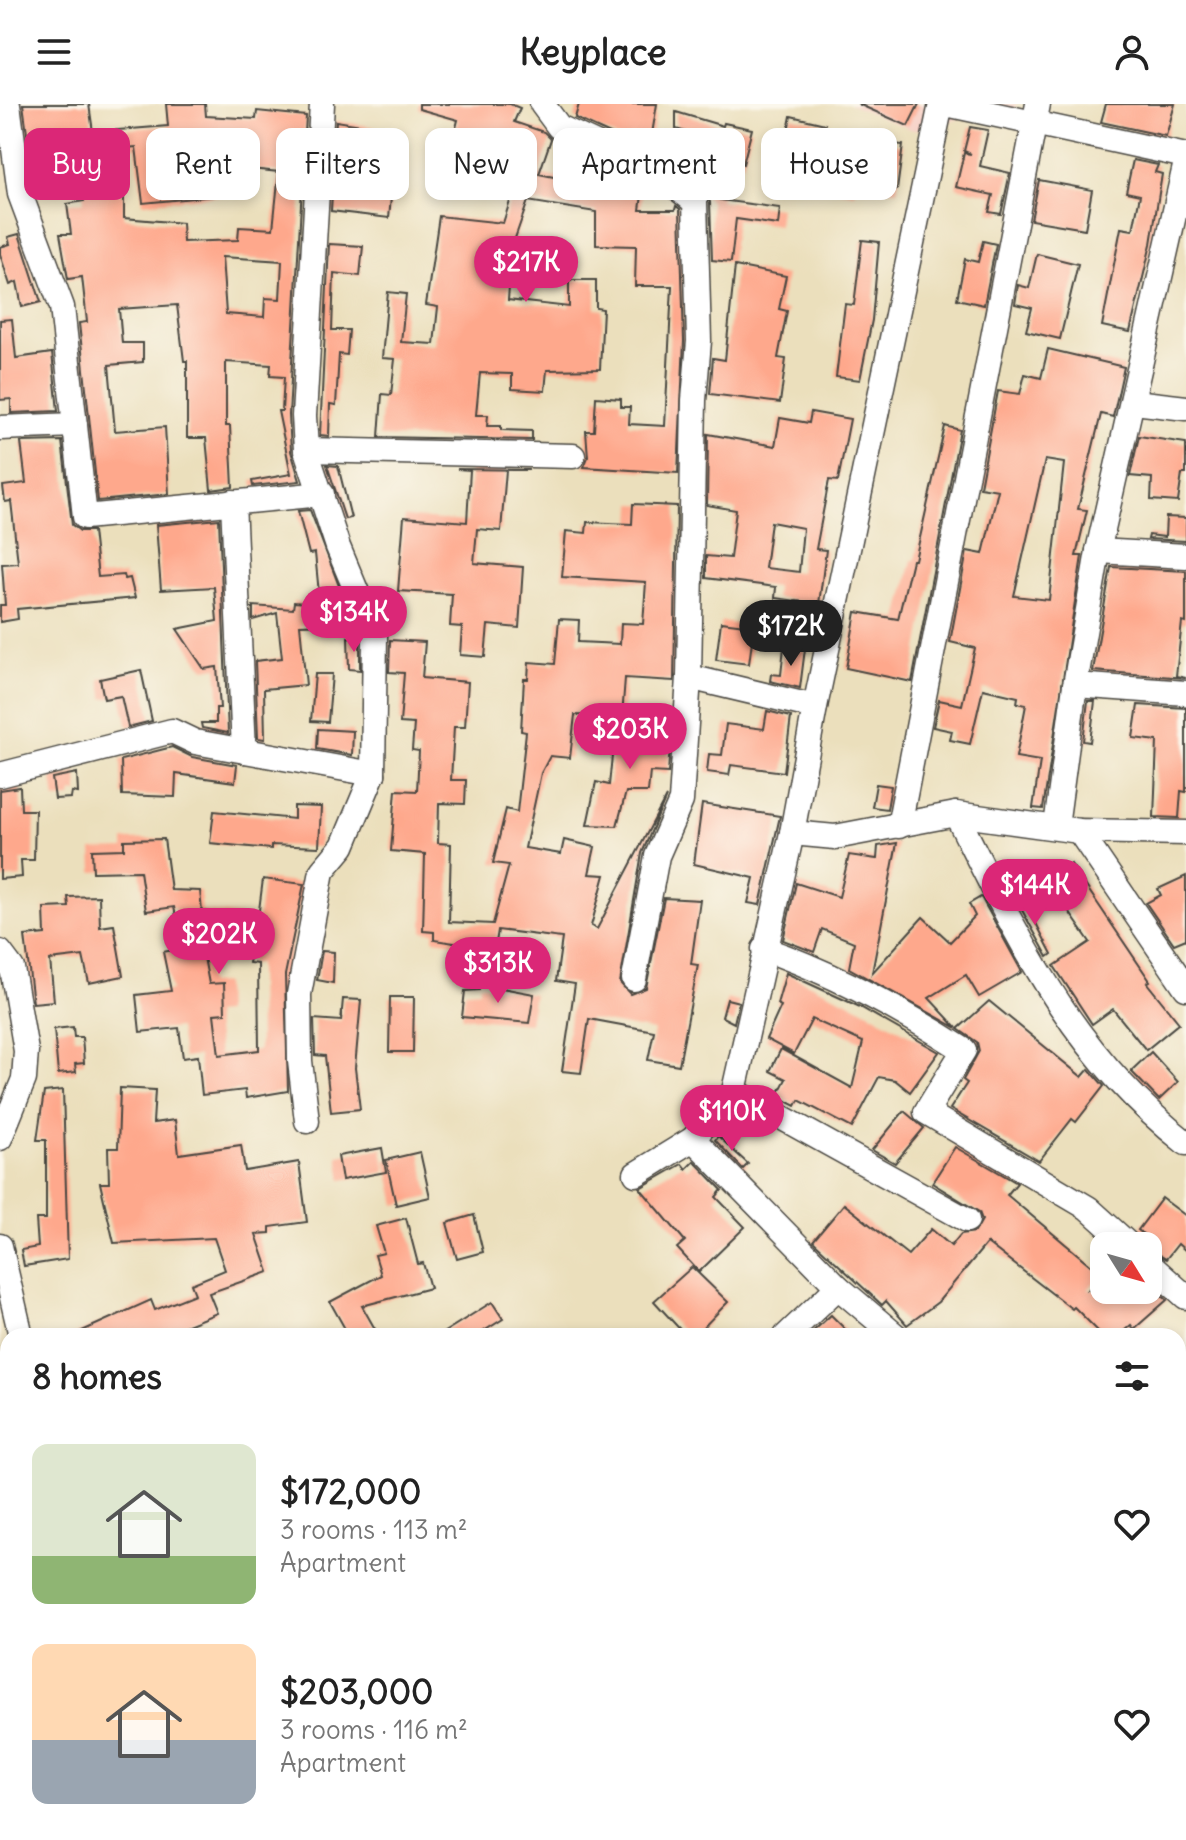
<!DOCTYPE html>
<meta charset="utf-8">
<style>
:root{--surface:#fff;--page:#f6f6f6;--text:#222;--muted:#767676;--accent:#db2777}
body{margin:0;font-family:Delius,sans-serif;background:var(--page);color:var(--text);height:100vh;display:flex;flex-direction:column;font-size:30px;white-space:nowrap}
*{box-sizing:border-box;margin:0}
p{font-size:26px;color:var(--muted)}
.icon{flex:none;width:44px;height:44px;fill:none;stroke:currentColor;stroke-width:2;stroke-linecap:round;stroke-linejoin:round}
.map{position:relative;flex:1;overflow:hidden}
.panel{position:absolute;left:0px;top:1224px;width:1186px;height:512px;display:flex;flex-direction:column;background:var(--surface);border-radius:24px 24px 0 0;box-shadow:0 4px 12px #0003}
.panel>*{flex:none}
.hud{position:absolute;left:24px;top:24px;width:1138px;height:72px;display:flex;gap:16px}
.needle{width:52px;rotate:127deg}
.buttons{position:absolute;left:1090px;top:1128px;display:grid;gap:16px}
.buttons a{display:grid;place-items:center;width:72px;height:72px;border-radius:16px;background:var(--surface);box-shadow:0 4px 12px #0003;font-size:40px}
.price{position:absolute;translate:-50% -68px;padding:0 18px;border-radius:28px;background:var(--accent);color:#fff;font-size:26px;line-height:52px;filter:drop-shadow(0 2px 4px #0008)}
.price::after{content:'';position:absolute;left:50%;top:48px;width:24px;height:18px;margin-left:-12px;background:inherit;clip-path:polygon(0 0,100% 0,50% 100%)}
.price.on{background:#222;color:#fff}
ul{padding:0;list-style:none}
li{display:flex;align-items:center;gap:24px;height:200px;padding:0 32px}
li span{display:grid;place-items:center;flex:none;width:224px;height:160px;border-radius:16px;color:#555}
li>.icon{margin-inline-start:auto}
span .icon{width:96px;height:96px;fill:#fffc;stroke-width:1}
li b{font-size:34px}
h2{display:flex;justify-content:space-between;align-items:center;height:96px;padding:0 32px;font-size:34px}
.tag{padding:0 28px;border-radius:16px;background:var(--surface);box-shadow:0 4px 12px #0003;font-size:28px;line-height:72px}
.tag.on{background:var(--accent);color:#fff}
header{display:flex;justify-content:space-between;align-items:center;height:104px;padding:0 32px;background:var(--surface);font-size:36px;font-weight:700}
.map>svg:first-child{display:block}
.built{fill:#f7d1c7}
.building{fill:#fea88c;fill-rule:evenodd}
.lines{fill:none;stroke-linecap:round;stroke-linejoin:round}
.minor-casing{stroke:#484641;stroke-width:27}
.minor{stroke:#fff;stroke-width:24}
</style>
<header><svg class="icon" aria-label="menu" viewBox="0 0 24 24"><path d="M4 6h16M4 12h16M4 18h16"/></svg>Keyplace<svg class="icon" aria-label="person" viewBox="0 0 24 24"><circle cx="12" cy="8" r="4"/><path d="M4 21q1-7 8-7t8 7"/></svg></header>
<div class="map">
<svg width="1186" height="1736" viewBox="0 0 1186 1736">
<rect width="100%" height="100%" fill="#fbf7ec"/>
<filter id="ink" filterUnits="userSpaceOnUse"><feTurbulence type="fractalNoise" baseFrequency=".0125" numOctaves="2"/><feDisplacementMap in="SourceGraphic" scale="16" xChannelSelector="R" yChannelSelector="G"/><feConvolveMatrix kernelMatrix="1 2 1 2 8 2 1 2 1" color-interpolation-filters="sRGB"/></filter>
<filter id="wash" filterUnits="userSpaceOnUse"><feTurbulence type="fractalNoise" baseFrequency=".006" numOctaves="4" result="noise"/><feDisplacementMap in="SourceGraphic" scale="32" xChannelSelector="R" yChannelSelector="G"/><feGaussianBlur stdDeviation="1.8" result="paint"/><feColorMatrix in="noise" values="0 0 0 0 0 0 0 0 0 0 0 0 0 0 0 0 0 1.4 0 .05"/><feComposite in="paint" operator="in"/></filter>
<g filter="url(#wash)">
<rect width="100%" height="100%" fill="#ebdfbc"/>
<!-- built -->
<polygon class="built" points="849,0 1016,0 1013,12 959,15 913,26"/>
<g id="blocks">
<!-- building -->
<g class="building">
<path d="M23,0H89L93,28L168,22L166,0H205L206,12L256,15L257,7L306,12L289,311L291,347L300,377L253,382L252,377L291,370L278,307H282L284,273L270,272L271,261L226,258V322H230L233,383L211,386L206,334H187V257H184L177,201L119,205L122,239H143V258L109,261L115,327L165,323L169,390L98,397L79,219L87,218L82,173L68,175L60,130H71L67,100L84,97L79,60L32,65ZM136,43L143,99L224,91L221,62L279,68L273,125L239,123L238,136L183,138L182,119L124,114V87L101,89L95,47ZM222,153L282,157L280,195L265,194L264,213L226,210Z"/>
<polygon points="419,0 510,0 520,4 514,18 544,28 551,35 539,70 642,91 640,106 675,106 676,102 680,105 684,237 678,369 584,363 588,353 586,327 594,327 596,293 621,295 621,303 630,303 629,320 665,322 672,182 635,182 636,142 596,141 596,108 528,97 512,143 508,196 569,203 569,176 596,176 596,204 603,205 600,265 547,266 545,287 512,285 512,270 480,269 476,311 488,311 487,322 501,322 501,326 532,327 532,336 379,333 382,290 391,291 395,255 382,254 388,188 406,190 401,238 434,240 438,203 426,201 439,112 503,119 514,85 503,81 506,73 431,52 436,33 453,36 458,16 419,5"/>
<polygon points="579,0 657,0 651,36 632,31 630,39 575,14"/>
<polygon points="858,0 919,0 908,22"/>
<polygon points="1106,0 1175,0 1166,32 1101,18"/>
<polygon points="676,8 723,22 724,19 752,25 743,60 732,57 720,96 780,104 778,121 736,115 731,158 712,156 710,98 700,83 715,37 676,25"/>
<polygon points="791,12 825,20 818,47 868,55 871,37 903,41 897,86 855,81 854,90 779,72"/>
<polygon points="336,17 399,27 395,54 344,46 343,51 334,50"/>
<polygon points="970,23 988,26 980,62 1010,69 1001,110 989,108 993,91 956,83 964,49 971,50 964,47"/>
<polygon points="1133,56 1158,61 1155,68 1162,70 1151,140 1130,228 1102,222 1121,124 1133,126 1140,91 1126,88"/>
<polygon points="1039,76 1092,86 1085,125 1031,116"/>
<polygon points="332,90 391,93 389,114 331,107"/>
<polygon points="19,130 41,198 22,203 17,178 10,181 0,150 0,143 10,140 8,133"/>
<polygon points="862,136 879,138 872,216 860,276 836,273 845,200 854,201"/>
<polygon points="983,137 996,140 984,201 957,195 965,155 978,158"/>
<polygon points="329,140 363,142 360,172 334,169 332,226 349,226 347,251 339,250 336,301 330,300 329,332 320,331"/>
<polygon points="1037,150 1078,160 1060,235 1026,227 1032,204 1015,200 1018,181 1029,184"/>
<polygon points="735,162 786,172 779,205 787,207 778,254 786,255 780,299 710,290 713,254 725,256"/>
<polygon points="12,215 16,254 52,249 58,307 11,309 11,295 0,296 0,216"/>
<path d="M1048,245L1124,263L1113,313L1101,310L1078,405L1087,406L1076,452H1082L1043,705L1033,704L1040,657L1016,653L1026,601L1017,599L1018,593L983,585L970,640L950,636L952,627L933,623L939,596L962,601L975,544L950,538L967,447L983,450L998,386L980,383L998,287L1020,290L1025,270L1041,274ZM1045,356L1064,359L1049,496L1014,492Z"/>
<path d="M811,308L850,315L838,377L829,376L816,445L826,446L819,500L775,494L776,483L706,474V452L730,454L736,406L707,401L708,330L775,342L780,314L809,319ZM771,418L803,424L799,468L765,464Z"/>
<polygon points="945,322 960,326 912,578 846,564 856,508 898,515 912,456 915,456"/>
<polygon points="1139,332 1186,339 1186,370 1182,370 1178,398 1151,396 1152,374 1130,372"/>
<polygon points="62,337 72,421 80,427 93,427 98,473 124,471 125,475 130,474 135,494 17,505 18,515 0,518 0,501 5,501 2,460 18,459 11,397 5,398 3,382 26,379 21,338"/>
<polygon points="327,361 338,362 351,414 345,415"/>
<polygon points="457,365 529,366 506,366 501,427 477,425 474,459 523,463 519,524 488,521 485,553 460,551 462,523 450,522 452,490 398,487 404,413 467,418 470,366"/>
<polygon points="633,400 677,402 674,577 625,574 622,613 575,611 570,654 550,652 541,669 525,744 561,750 564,736 595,743 589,770 605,771 591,822 597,825 666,693 642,749 620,879 630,890 646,884 664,794 700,796 691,860 698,861 679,961 648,956 654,927 589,915 581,969 562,967 575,880 556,877 562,834 498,826 495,845 434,836 434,828 423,827 425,750 391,747 396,686 417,687 419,647 412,646 414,620 400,619 404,569 389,568 390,536 425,538 422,574 468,578 465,623 454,623 451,676 466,676 465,700 439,699 438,739 451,740 449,818 493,820 509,761 493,759 506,705 517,708 526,628 521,627 524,575 528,575 529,558 555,560 559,515 579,516 578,538 620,540 621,519 643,520 646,478 562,473 566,427 586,429 587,418 632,420"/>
<polygon points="310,406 353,519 300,521 306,581 264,585 265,635 258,634 255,557 282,554 277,509 253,516 253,502 293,505 294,498 320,500 315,449 309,450 298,407"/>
<polygon points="1166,413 1186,414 1186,437 1148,435 1149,431 1165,433"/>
<polygon points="219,415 228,629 202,624 201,619 216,619 216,604 220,604 217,563 204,565 177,525 217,517 214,483 161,486 156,421"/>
<polygon points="1111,463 1186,467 1186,519 1182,518 1176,572 1186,574 1093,567"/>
<polygon points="721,518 754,522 749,560 716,556"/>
<polygon points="348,533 360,535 360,566 349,565"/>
<polygon points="784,543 805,545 800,584 770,577 771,570 781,571"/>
<polygon points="141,566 152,617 128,623 121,592 104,595 100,575"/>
<polygon points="315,570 332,570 328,618 311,617"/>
<polygon points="1088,597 1095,597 1090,638 1083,637"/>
<polygon points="1138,601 1186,604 1186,688 1181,687 1179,714 1154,713 1157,637 1133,634"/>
<polygon points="767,607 791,613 784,668 731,661 729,671 707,668 709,650 722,651 726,620 764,625"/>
<polygon points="615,623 671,626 668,669 650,668 648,688 626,688 617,722 587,721 596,678 609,681"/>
<polygon points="318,625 353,627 352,651 317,645"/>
<polygon points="172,643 192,653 237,661 235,678 176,670 175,693 122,691 121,656"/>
<polygon points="77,669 78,689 72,688 71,694 55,695 52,674"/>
<polygon points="876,680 891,682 887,705 872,703"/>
<polygon points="20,683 21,706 35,706 34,756 21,756 22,773 0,775 0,686"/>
<polygon points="702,700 780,712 760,801 748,799 754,774 694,760"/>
<polygon points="294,702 321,703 319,743 271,741 271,745 210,739 214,707 294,715"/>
<path d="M164,735L171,786L200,787L202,807L258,814L263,775L304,780L285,871L288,987L246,994L245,986L202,991L198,952L183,954L179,924L140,928L136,891L171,887L163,848L183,844L174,803L146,807L140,767L93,768L92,746L124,745V736ZM200,832L253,838L249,859L258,860L259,946L219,951L214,910L225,909L224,879L209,880Z"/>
<polygon points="897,739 872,869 923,813 950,838 975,812 969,800 981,793 1022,868 979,893 966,871 929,894 957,924 849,864 854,838 822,825 814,848 783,836 796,779 839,793 849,751 877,755 878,742"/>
<polygon points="1071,760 1150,877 1147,879 1179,919 1146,946 1113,905 1092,920 1054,862 1090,838 1047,776"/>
<polygon points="1186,772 1186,835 1174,840 1146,799 1161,791 1158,785"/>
<polygon points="99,792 100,823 114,821 123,872 89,879 83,852 50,856 54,897 33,899 25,832 45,830 44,804 69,803 68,793"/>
<polygon points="1024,796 1052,850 1048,853 1018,799"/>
<polygon points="322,847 334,848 333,879 317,876"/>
<polygon points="786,869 860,903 939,948 910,988 895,976 879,973 852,1024 799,996 796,1002 777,992 786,975 770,967 781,945 852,984 863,938 812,915 794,950 766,935 781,902 777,900"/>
<polygon points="480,880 534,890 529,919 462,913 465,887 479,886"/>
<polygon points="390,893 414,893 413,948 389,948"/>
<polygon points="343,895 361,896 355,964 360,1005 331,1008 325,952 315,951 314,915 341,917"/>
<polygon points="727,895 739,898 734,919 722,913"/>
<polygon points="989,897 1082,973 1089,965 1104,982 1076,1018 1072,1015 1039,1057 950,1005 967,979 963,976 979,947 977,938 958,925"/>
<polygon points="73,923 74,933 82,933 84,959 75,960 76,968 58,970 54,925"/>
<polygon points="1151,948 1178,978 1159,996 1131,967"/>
<polygon points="120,984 155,986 153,1019 175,1016 179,1050 241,1041 245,1067 299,1058 307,1118 270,1123 270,1129 256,1130 269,1168 209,1189 217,1209 160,1232 71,1232 151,1196 155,1206 195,1190 191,1180 225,1166 214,1134 114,1139 100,1079 109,1079 108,1044 118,1044"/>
<polygon points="63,986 68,1155 24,1162 21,1146 38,1143 36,1115 46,1115 46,1036 37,1036 44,988"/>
<polygon points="904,1007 924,1024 895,1059 872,1046"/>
<polygon points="718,1032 748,1060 743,1065 715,1036"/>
<polygon points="955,1043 1017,1079 1007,1091 1101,1170 1088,1186 1148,1186 1148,1179 1167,1196 1134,1225 1131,1221 1118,1232 1103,1232 1074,1203 1072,1205 987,1139 938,1198 907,1221 886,1197 882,1201 813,1137 844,1100 908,1151 931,1125 951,1142 961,1130 975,1128 982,1116 979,1108 932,1079"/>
<polygon points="382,1044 386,1068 342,1076 338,1052"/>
<polygon points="420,1048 430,1093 396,1101 386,1056"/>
<polygon points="694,1057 722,1086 716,1093 745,1123 699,1168 677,1144 685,1137 640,1084 682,1060 686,1065"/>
<polygon points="1162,1094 1186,1112 1186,1147 1178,1140 1166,1155 1148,1144 1148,1134 1138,1126"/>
<polygon points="474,1111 483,1148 457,1155 447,1119"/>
<polygon points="406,1114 418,1160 423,1159 430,1184 362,1202 379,1232 349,1232 330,1198 381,1171 375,1151 384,1149 376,1122"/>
<polygon points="692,1163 728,1198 695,1232 686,1232 654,1197"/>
<polygon points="492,1198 503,1215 476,1232 438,1232"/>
<polygon points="831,1211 852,1232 808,1232"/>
</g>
</g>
</g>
<g filter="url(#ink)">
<use href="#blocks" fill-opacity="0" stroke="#484641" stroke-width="2"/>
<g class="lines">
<defs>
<g id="minor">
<polyline points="8,0 20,90 62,203 85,413 322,390"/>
<polyline points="542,0 559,23 658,69 695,98 699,237 694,296 689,573 681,697 657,752 634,875"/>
<polyline points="946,0 1186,52"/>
<polyline points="1134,298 1186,304"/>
<polyline points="0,324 75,321"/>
<polyline points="306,346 573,352"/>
<polyline points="233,398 244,647"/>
<polyline points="1098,447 1186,452"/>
<polyline points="689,573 815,603"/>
<polyline points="1075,581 1186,589"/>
<polyline points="0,671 172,627 195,638 373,670"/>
<path d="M956,710C1020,837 1070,948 1186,1039"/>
<polyline points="899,722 1038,0"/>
<polyline points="1056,722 1075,581 1098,447 1186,58"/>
<polyline points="1079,727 1186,884"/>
<polyline points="792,729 835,733 956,710 1079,727 1186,729"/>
<path d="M764,845C836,870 900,905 964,946L926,1008L1088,1104L1130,1142"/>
<polyline points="0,848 12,864 26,947 24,975 0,1034"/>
<polyline points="734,987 967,1116"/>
<polyline points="307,1017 300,957 299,890 322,767 343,742 373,670 375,532 338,443 306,346 304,312 322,0"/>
<polyline points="693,1035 838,1183 896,1232"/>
<polyline points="636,1070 693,1035 734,987 792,729 815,603 941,0"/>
<polyline points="0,1142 21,1232"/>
<polyline points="1148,1159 1186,1193"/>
<polyline points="786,1232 838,1183"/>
<polyline points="1178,1534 1186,1544"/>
<polyline points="270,1728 273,1736"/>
</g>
</defs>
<!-- minor casing -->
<use href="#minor" class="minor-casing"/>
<!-- minor -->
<use href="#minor" class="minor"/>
</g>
</g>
</svg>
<div class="buttons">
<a><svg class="needle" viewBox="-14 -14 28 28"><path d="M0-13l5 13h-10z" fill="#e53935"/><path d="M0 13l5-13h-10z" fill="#767676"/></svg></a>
</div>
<b class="price" style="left:526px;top:200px">$217K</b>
<b class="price" style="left:354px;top:550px">$134K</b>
<b class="price on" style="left:791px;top:564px">$172K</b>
<b class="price" style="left:630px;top:667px">$203K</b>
<b class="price" style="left:1035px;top:823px">$144K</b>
<b class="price" style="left:219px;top:872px">$202K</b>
<b class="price" style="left:498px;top:901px">$313K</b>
<b class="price" style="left:732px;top:1049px">$110K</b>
<div class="hud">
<a class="tag on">Buy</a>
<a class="tag">Rent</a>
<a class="tag">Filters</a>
<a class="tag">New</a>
<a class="tag">Apartment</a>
<a class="tag">House</a>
</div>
<section class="panel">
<h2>8 homes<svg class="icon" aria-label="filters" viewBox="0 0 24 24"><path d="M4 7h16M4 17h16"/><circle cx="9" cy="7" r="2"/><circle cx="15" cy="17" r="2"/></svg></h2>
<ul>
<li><span style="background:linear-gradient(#dfe7d0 70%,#8fb573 0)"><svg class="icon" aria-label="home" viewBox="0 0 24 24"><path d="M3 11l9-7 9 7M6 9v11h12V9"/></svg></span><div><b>$172,000</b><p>3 rooms · 113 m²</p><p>Apartment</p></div><svg class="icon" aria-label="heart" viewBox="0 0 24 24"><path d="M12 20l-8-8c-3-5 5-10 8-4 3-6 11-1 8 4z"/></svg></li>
<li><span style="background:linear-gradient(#ffd9b3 60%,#9aa5b1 0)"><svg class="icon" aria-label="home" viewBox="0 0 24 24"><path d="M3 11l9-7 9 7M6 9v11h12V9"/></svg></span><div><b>$203,000</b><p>3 rooms · 116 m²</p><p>Apartment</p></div><svg class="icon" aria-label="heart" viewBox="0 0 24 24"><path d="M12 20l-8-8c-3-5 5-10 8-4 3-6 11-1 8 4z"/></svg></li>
</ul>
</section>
</div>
